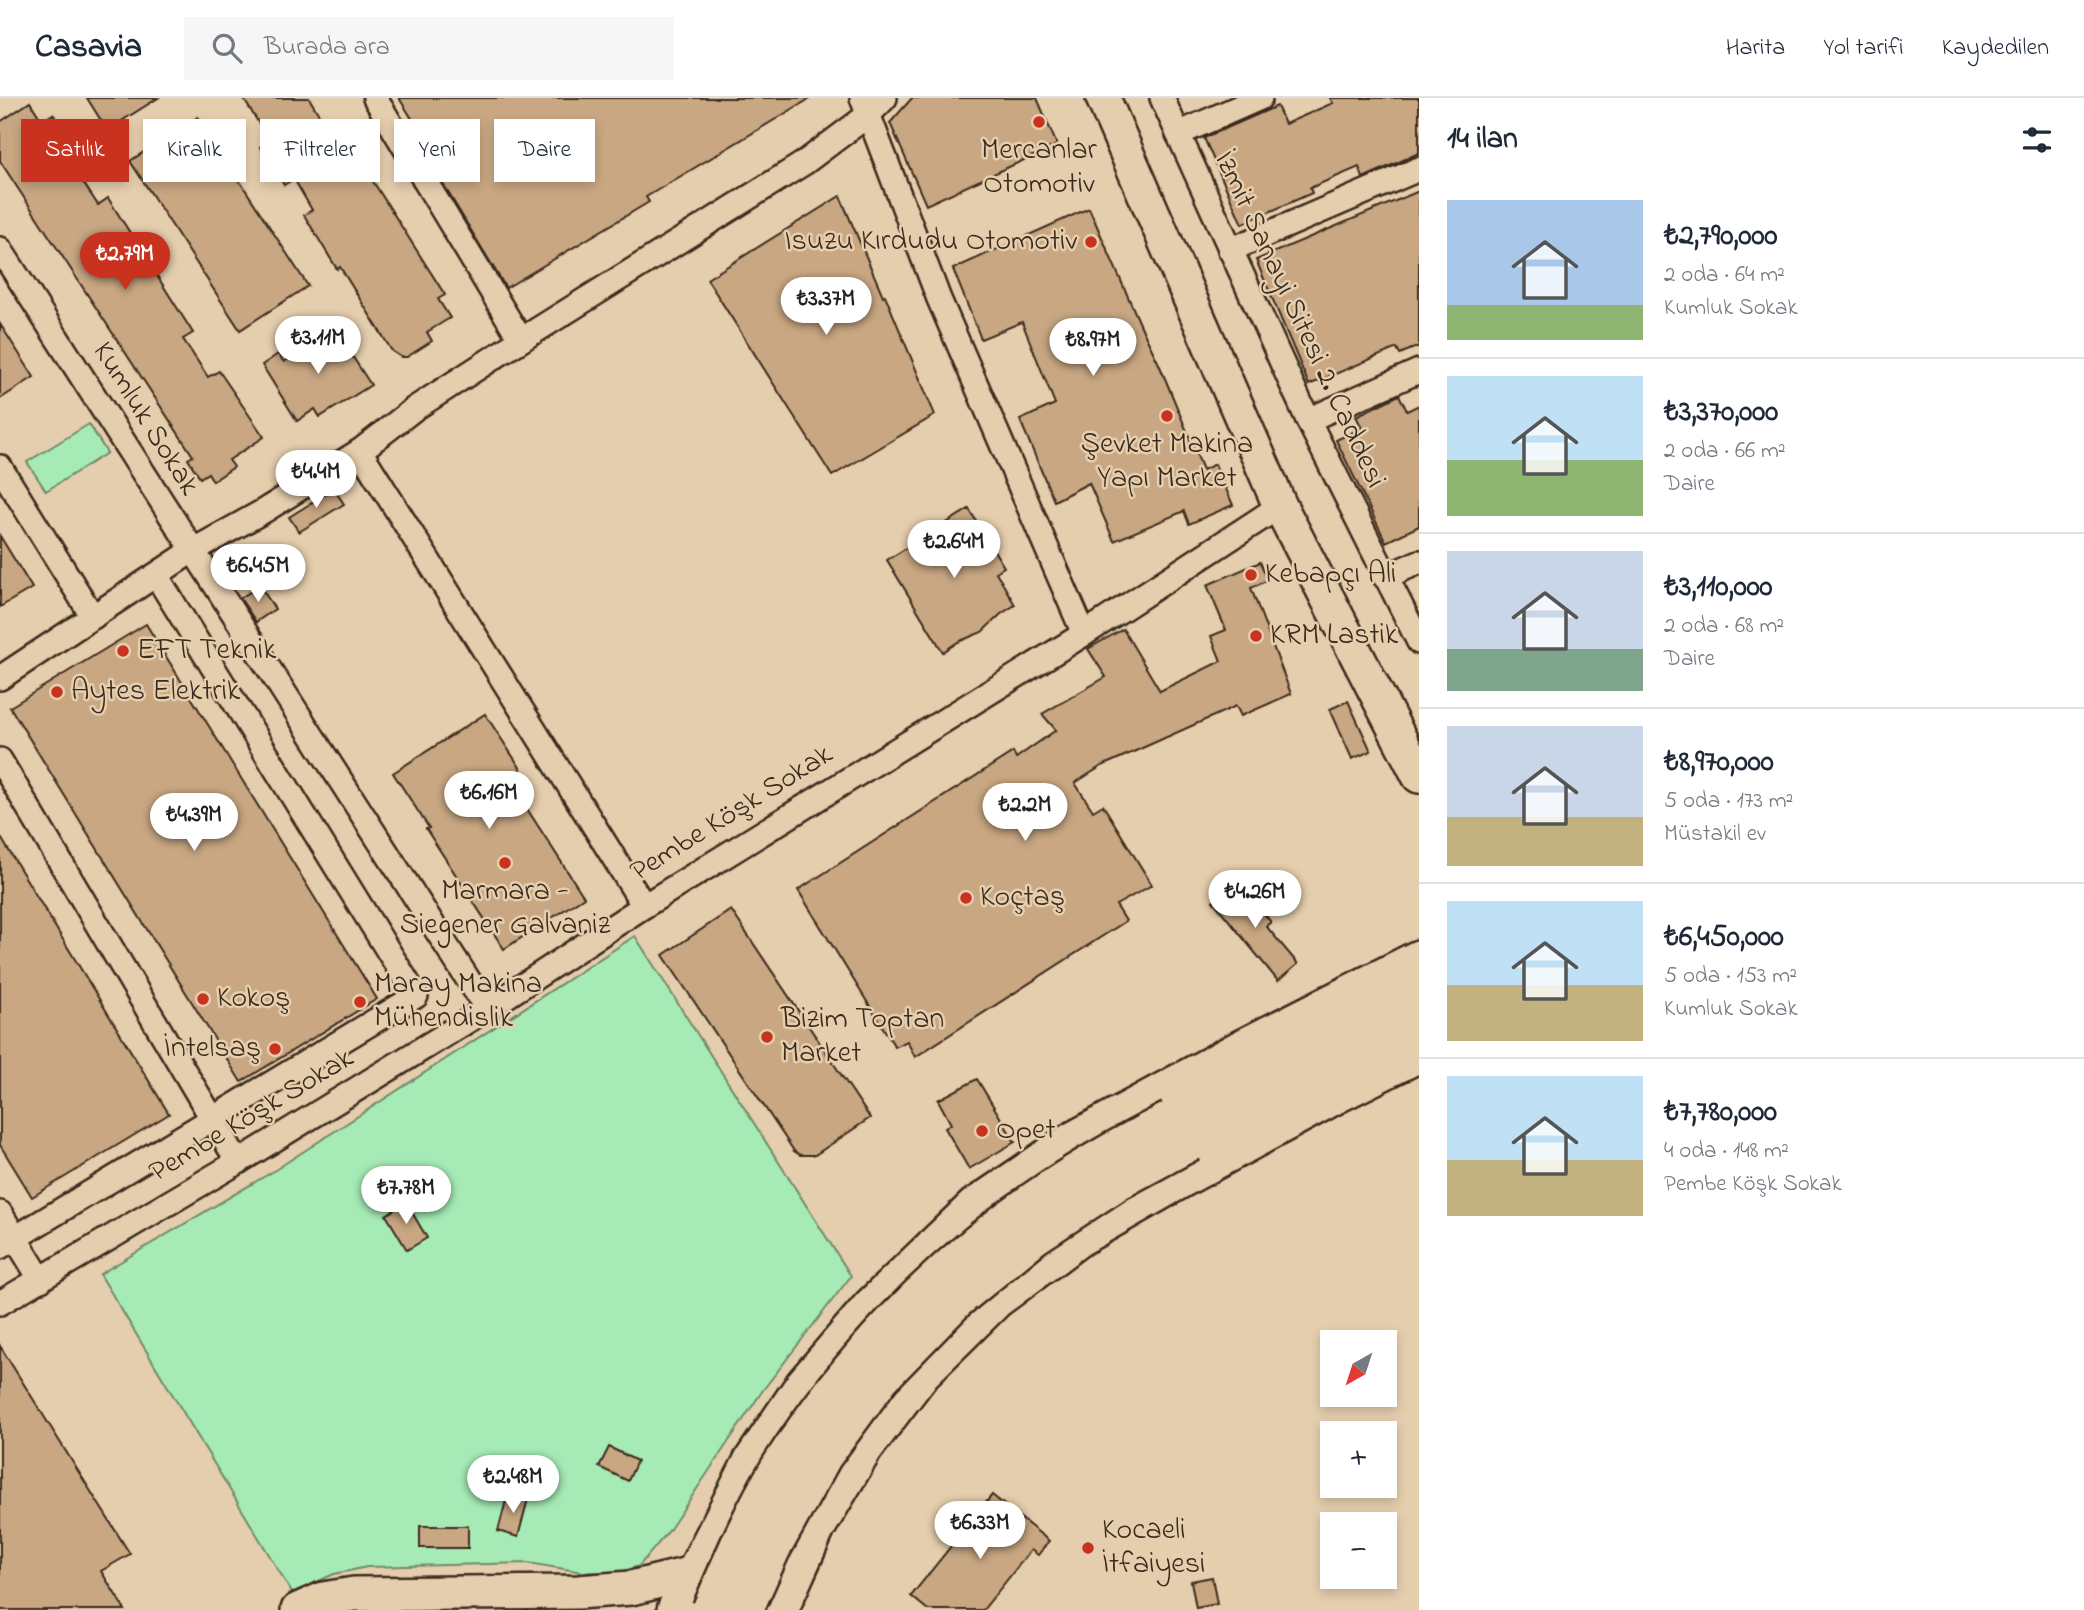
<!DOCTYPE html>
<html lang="tr">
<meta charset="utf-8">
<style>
:root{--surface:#fff;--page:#f6f6f7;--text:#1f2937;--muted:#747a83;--line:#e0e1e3;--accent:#c8321e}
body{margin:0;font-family:"Indie Flower",sans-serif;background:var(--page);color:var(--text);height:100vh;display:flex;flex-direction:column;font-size:26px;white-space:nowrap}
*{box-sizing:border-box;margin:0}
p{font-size:23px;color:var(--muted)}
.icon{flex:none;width:38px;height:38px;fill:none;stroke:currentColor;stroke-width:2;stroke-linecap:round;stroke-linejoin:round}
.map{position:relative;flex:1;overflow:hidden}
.side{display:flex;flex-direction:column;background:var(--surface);width:665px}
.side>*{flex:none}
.hud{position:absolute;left:21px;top:21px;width:665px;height:63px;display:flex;gap:14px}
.needle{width:46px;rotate:219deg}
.buttons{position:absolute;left:1320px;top:1232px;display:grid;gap:14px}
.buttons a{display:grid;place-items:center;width:77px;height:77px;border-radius:0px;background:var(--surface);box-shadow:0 4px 10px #0003;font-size:35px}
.price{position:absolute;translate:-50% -60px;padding:0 16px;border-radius:24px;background:#fff;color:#222;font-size:23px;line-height:46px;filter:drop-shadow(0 2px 4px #0008)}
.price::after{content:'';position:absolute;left:50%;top:42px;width:21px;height:16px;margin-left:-10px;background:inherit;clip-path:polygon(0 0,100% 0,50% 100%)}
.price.active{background:var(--accent);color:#fff}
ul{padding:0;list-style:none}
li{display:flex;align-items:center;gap:21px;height:175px;padding:0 28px}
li+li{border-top:2px solid var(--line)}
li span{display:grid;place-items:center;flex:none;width:196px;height:140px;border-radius:0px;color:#555}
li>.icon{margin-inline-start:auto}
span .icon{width:84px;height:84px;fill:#fffc;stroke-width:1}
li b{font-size:30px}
h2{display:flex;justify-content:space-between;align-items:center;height:84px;padding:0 28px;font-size:30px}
.chip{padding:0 24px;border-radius:0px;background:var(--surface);box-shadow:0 4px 10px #0003;font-size:24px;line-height:63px}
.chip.active{background:var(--accent);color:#fff}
header{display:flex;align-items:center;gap:42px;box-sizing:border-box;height:98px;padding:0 35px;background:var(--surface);border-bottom:2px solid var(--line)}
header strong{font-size:33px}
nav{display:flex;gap:38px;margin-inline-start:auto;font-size:24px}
.search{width:490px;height:63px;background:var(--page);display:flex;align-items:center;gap:18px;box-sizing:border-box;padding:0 24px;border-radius:0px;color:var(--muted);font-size:26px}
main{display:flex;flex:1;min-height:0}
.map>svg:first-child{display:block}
.green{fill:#a6ebb6;stroke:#708a6a;stroke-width:2}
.building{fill:#c8a782;stroke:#3b2a1e;stroke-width:2}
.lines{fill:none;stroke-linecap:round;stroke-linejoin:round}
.street-casing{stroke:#3b2a1e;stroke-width:28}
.secondary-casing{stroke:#3b2a1e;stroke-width:38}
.primary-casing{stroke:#3b2a1e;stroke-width:42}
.street{stroke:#e5cead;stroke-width:23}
.secondary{stroke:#e5cead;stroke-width:33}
.primary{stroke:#e5cead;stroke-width:37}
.primary-bridge-casing{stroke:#3b2a1e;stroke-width:42;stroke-linecap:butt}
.primary-bridge{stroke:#e5cead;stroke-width:37}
.poi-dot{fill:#c8321e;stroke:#e5cead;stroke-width:2.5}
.labels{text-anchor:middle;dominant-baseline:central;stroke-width:5;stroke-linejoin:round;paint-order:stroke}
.poi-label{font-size:30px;fill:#3b2a1e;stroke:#e5cead;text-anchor:start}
.street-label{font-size:30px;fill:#3b2a1e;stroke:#e5cead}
</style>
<header>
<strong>Casavia</strong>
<div class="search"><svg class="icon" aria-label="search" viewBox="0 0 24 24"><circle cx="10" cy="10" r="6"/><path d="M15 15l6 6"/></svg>Burada ara</div>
<nav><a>Harita</a><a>Yol tarifi</a><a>Kaydedilen</a></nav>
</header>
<main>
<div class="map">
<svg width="1419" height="1512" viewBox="0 0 1419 1512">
<rect width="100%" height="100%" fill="#e5cead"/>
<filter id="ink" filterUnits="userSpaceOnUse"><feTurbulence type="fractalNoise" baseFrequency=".0143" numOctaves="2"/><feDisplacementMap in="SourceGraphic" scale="14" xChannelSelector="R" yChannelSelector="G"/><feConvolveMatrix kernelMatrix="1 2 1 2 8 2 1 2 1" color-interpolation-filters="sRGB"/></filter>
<g filter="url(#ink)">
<!-- green -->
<g class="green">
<polygon points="89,326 107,355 46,393 27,364"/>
<polygon points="635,838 851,1178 763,1292 668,1434 639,1468 617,1475 583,1474 528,1465 367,1469 334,1476 292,1495 100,1176 272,1074"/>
</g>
<!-- building -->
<g class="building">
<polygon points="87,0 158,0 107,32"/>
<polygon points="243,0 309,0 327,30 336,25 445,197 438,201 450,220 427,234 432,243 407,259 401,259 392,253 340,169 337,171 304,117 312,112 294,81 284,87 260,49 270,43"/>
<polygon points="399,0 811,0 646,99 649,104 506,190 429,63 436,59"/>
<polygon points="912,0 1037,0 1057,47 926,107 890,25"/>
<polygon points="1330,0 1419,0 1419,55 1363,80 1359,69 1310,90 1312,95 1242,126 1204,40 1277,8 1285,26 1333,5"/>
<polygon points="30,4 42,23 53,16 75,51 65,57 98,107 108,100 193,235 183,241 208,279 219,273 264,339 229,362 234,369 213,383 208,375 200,380 188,361 193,358 0,63 0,24"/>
<polygon points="198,19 308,188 240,232 130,63"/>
<polygon points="1419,93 1419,248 1400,256 1397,250 1309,287 1256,162"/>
<polygon points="840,98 883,198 885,197 935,317 832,378 707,181"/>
<polygon points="1089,110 1144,235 1159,266 1203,372 1215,366 1233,407 1189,426 1184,413 1114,443 1089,385 1054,403 1020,322 1055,306 1022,224 981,241 953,171"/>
<polygon points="330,224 371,287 320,319 315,311 297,323 262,267 278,256 284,264 319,242 314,234"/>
<polygon points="0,226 34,279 0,301"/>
<polygon points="1399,297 1407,313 1419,307 1419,428 1386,444 1336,342 1362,330 1356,318"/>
<polygon points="334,391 344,406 299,434 289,419"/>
<polygon points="969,411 1004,469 996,474 1015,507 1001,516 982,534 958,544 943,554 887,462"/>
<polygon points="0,438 32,490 0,509"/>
<polygon points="1260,464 1268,482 1251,490 1291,596 1241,618 1236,608 1102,668 1075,685 1093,713 1103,707 1152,787 1116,807 1126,823 915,959 907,943 895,949 798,792 1013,654 1016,660 1056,632 1042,616 1106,579 1088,551 1123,531 1160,593 1221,563 1211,538 1226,532 1207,487"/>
<polygon points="260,488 275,511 256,524 240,500"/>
<polygon points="146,526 377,901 241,984 10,609"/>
<polygon points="1348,603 1371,653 1352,661 1330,611"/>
<polygon points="485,616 521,671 507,680 584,799 504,851 426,731 429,730 393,675"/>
<polygon points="0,738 169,1016 32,1099 0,1047"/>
<polygon points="1237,783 1271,824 1266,828 1298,866 1278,883 1213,803"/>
<polygon points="731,812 870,1020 815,1057 800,1057 794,1053 663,857"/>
<polygon points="977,981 1015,1044 969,1071 945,1030 951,1026 938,1002"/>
<polygon points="406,1104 427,1140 407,1152 386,1117"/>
<polygon points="0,1248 130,1456 101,1473 125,1512 0,1512"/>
<polygon points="609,1349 637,1363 628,1383 599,1369"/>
<polygon points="508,1395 528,1401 518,1439 498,1433"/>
<polygon points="992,1397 1049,1443 1038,1457 1031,1452 983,1512 928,1512 911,1498"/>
<rect x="420" y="1428" width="48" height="22"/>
<polygon points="1212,1479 1217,1506 1196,1510 1191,1483"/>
</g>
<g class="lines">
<defs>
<g id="street">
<polyline points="375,0 521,242"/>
<polyline points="862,0 939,201 1084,536"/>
<polyline points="1162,0 1308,322 1419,544"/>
<polyline points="1178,36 1260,0"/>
<polyline points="0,151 487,911"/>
<polyline points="1230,152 1419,71"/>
<polyline points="1308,322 1419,273"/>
<polyline points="360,353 644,808"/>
<polyline points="0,369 93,519"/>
<polyline points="1385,479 1419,464"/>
<polyline points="0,580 192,453 262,414 360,353 414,311 521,242 804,65 868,17 885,0"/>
<polyline points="0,662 238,1064"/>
<polyline points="0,1115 41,1182"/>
<polyline points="0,1149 416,898 156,477"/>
<polyline points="0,1205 238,1064 487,911 644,808 1084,536 1280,408"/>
</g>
<g id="secondary">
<polyline points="1103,0 1280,408 1419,678"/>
<polyline points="298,1512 323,1501 354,1496 578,1494 631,1490 693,1475"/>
</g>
<g id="primary">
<polyline points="1171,1022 1326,940 1419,895"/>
<polyline points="1190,1044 1352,958 1419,926"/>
<polyline points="676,1512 752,1364 804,1287 871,1209 975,1109 1071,1044 1245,949 1419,861"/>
<polyline points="779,1512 816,1430 864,1350 922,1274 995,1202 1078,1140 1188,1077 1335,997 1419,955"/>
</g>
</defs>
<!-- street casing -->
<use href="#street" class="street-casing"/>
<!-- secondary casing -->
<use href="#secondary" class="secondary-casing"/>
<!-- primary casing -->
<use href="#primary" class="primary-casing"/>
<!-- street -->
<use href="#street" class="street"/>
<!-- secondary -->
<use href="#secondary" class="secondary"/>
<!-- primary -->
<use href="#primary" class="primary"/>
<defs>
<g id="primary-bridge">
<path d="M711,1512C732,1463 752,1414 780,1369C846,1265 937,1169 1039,1099C1081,1070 1126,1045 1171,1022"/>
<polyline points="744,1512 771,1452 823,1358 881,1279 955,1203 1034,1138 1118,1083 1190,1044"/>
</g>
</defs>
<!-- primary-bridge casing -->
<use href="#primary-bridge" class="primary-bridge-casing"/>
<!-- primary-bridge -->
<use href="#primary-bridge" class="primary-bridge"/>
</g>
</g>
<!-- markers -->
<g class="poi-dot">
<circle cx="1039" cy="24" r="7"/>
<circle cx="1091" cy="144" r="7"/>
<circle cx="1167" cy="318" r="7"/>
<circle cx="1251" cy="477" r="7"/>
<circle cx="1256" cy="538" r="7"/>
<circle cx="123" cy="553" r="7"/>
<circle cx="57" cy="594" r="7"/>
<circle cx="505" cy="765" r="7"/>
<circle cx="966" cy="800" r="7"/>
<circle cx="203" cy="901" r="7"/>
<circle cx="360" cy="904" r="7"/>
<circle cx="767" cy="939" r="7"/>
<circle cx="275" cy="951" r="7"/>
<circle cx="982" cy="1033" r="7"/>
<circle cx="1088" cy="1450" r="7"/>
</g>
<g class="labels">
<!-- poi labels -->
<g class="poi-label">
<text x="1039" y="53" text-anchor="middle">Mercanlar<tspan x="1039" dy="34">Otomotiv</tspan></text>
<text x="1077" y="144" text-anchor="end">Isuzu Kırdudu Otomotiv</text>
<text x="1167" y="347" text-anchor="middle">Şevket Makina<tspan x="1167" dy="34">Yapı Market</tspan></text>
<text x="1265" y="477">Kebapçı Ali</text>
<text x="1270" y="538">KRM Lastik</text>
<text x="137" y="553">EFT Teknik</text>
<text x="71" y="594">Aytes Elektrik</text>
<text x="505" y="794" text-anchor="middle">Marmara -<tspan x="505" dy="34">Siegener Galvaniz</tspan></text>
<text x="980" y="800">Koçtaş</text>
<text x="374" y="887">Maray Makina<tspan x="374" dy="34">Mühendislik</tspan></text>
<text x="217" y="901">Kokoş</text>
<text x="781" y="922">Bizim Toptan<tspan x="781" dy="34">Market</tspan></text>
<text x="261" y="951" text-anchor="end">İntelsaş</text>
<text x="996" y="1033">Opet</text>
<text x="1102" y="1433">Kocaeli<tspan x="1102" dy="34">İtfaiyesi</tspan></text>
</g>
<!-- street labels -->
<g class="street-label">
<text transform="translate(1299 222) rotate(65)">İzmit Sanayi Sitesi 2. Caddesi</text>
<text transform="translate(145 321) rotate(58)">Kumluk Sokak</text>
<text transform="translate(732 716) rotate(-32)">Pembe Köşk Sokak</text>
<text transform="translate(252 1018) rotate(-31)">Pembe Köşk Sokak</text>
</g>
</g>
</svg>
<div class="buttons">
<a><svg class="needle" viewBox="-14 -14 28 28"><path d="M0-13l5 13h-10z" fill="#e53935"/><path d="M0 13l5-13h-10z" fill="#747a83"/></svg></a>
<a>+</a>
<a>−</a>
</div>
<b class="price active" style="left:125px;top:194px">₺2.79M</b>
<b class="price" style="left:826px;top:239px">₺3.37M</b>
<b class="price" style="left:318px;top:278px">₺3.11M</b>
<b class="price" style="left:1093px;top:280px">₺8.97M</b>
<b class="price" style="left:316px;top:412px">₺4.4M</b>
<b class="price" style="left:954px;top:482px">₺2.64M</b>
<b class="price" style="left:258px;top:506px">₺6.45M</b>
<b class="price" style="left:489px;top:733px">₺6.16M</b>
<b class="price" style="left:1025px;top:745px">₺2.2M</b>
<b class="price" style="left:194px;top:755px">₺4.39M</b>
<b class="price" style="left:1255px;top:832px">₺4.26M</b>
<b class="price" style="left:406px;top:1128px">₺7.78M</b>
<b class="price" style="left:513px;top:1417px">₺2.48M</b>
<b class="price" style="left:980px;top:1463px">₺6.33M</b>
<div class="hud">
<a class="chip active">Satılık</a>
<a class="chip">Kiralık</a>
<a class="chip">Filtreler</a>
<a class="chip">Yeni</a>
<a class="chip">Daire</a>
</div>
</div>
<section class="side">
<h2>14 ilan<svg class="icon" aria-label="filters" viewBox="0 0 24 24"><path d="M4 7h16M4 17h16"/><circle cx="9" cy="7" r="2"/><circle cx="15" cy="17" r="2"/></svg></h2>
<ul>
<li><span style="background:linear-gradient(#a9c7e8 75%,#8fb573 0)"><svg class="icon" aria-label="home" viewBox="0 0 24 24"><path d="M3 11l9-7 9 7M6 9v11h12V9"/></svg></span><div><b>₺2,790,000</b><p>2 oda · 64 m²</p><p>Kumluk Sokak</p></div></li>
<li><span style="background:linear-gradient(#bfe0f5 60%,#8fb573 0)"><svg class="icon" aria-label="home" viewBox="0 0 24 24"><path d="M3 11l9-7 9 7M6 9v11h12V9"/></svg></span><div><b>₺3,370,000</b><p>2 oda · 66 m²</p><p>Daire</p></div></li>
<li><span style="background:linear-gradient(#c9d6e8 70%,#7fa58c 0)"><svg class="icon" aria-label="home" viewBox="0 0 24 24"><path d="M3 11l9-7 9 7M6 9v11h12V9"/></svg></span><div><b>₺3,110,000</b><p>2 oda · 68 m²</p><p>Daire</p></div></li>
<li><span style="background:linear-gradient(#c9d6e8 65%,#c2b280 0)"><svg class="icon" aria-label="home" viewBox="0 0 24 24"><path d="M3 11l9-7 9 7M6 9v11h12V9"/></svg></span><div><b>₺8,970,000</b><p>5 oda · 173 m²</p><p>Müstakil ev</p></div></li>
<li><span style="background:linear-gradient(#bfe0f5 60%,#c2b280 0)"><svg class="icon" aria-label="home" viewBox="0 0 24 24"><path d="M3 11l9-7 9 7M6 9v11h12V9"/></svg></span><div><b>₺6,450,000</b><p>5 oda · 153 m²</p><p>Kumluk Sokak</p></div></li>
<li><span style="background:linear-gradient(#bfe0f5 60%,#c2b280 0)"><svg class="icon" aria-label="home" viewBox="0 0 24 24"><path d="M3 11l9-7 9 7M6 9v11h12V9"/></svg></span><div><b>₺7,780,000</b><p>4 oda · 148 m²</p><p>Pembe Köşk Sokak</p></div></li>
</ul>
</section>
</main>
